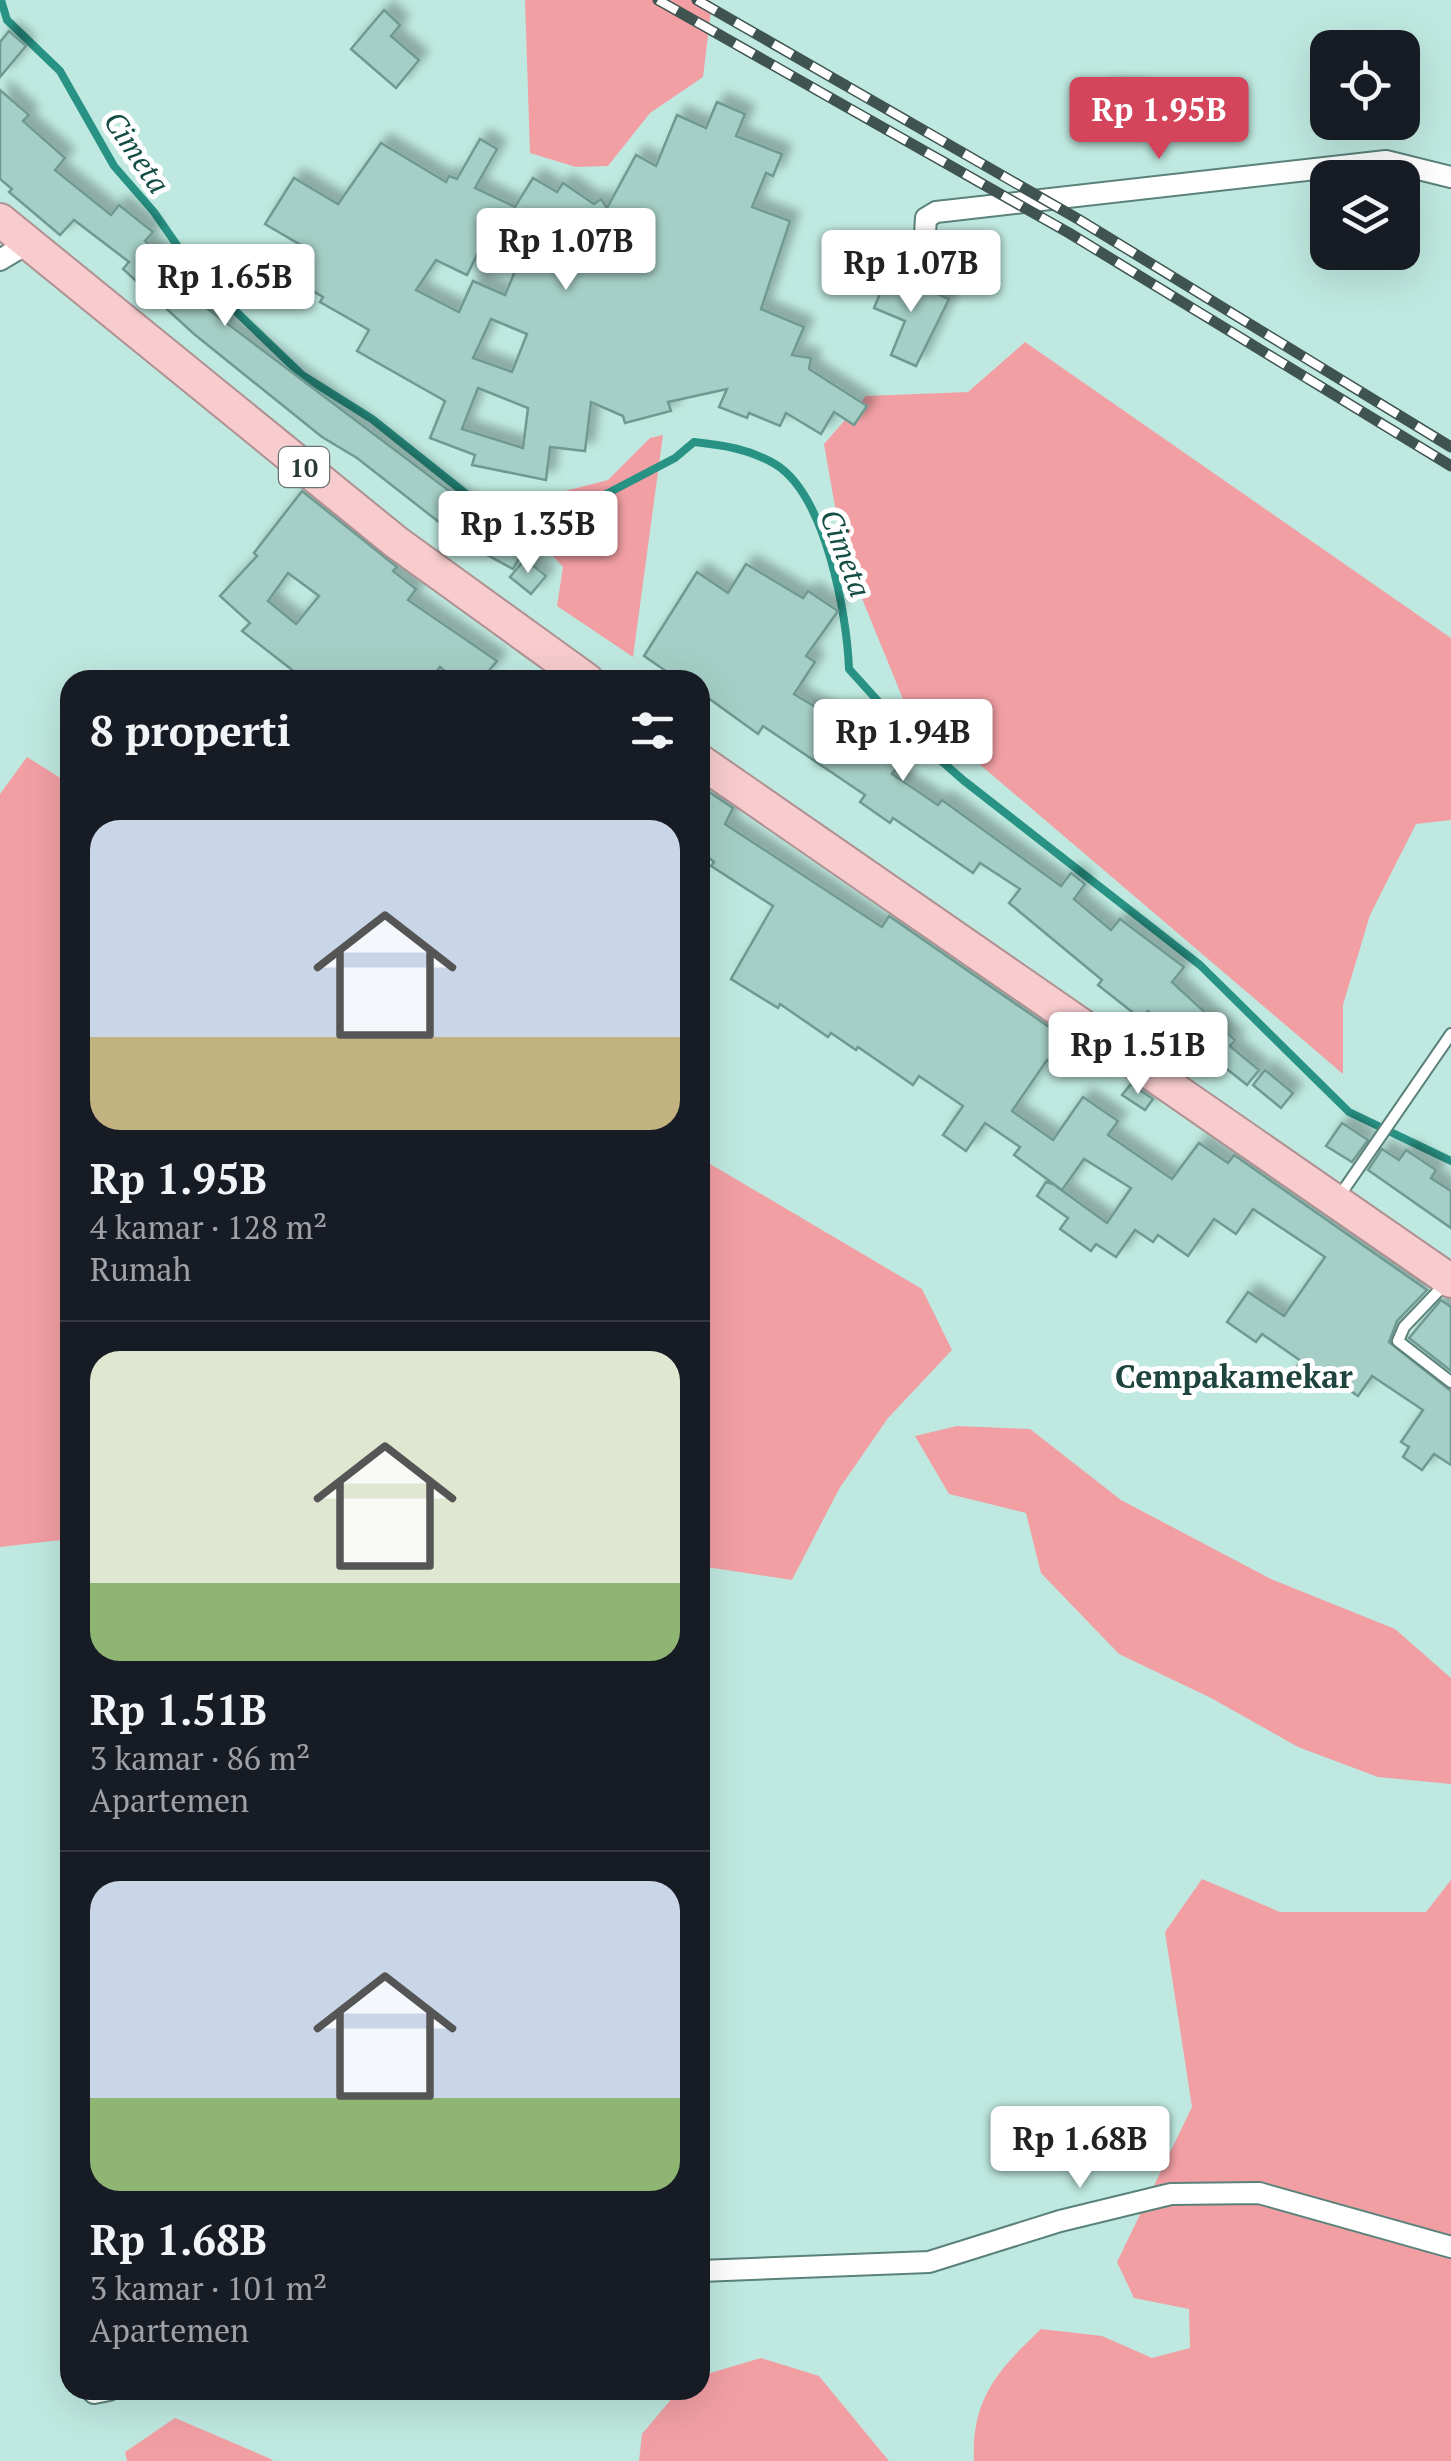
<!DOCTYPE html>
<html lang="id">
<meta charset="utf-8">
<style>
:root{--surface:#171b24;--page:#242831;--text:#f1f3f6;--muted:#9ea1a6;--line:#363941;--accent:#d4445a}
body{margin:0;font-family:"PT Serif",serif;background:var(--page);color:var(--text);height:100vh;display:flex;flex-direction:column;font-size:38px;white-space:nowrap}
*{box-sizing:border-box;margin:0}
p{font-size:32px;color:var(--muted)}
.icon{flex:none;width:55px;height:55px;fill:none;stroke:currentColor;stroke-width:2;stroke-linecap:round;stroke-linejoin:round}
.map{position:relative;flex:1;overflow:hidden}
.panel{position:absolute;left:60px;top:670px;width:650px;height:1730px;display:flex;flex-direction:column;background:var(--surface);border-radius:30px;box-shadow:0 10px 40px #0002}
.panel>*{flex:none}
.tools{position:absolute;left:1310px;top:30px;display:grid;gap:20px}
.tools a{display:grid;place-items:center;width:110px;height:110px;border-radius:20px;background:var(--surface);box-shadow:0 10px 40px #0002;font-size:50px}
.price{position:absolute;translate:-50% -85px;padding:0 22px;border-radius:10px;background:#fff;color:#222;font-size:32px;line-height:65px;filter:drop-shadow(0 2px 5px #0008)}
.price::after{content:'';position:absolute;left:50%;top:60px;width:30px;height:22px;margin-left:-15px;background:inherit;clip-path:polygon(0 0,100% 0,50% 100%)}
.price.active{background:var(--accent);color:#fff}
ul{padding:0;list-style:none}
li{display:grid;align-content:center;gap:20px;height:530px;padding:0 30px}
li+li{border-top:2px solid var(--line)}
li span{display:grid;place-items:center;height:310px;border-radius:30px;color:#555}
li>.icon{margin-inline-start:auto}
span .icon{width:180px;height:180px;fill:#fffc;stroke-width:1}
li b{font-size:42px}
h2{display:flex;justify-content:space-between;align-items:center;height:120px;padding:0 30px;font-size:42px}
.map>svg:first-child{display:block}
.green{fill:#f29fa4}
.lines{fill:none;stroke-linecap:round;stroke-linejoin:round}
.stream{stroke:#289385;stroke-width:8}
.building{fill:#a5cfc6;stroke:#709991;stroke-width:2.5;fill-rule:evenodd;filter:url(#shadow)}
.service-casing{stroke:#5a827a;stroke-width:14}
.minor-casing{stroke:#5a827a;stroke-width:24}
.trunk-casing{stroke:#ae9091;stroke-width:36}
.service{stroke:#fff;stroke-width:10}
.minor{stroke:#fff;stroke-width:20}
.trunk{stroke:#f8ccce;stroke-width:32}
.rail-casing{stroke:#3f5450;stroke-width:11}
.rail{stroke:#fff;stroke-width:8;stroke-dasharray:22;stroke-linecap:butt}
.labels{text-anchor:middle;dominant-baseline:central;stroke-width:10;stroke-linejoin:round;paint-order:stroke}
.shield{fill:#fff;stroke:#697573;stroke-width:2.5}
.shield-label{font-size:25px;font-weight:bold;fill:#293a37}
.water-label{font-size:30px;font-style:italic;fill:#134d44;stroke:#fff}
.quarter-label{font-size:32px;font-weight:bold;fill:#1d443d;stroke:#fff}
</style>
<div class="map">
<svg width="1451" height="2461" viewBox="0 0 1451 2461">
<defs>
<filter id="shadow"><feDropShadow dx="9" dy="-9" stdDeviation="5" flood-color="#0004"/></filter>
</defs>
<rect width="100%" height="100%" fill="#bfe9e0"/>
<!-- green -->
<g class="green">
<polygon points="525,0 708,0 712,2 703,77 650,113 608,166 576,167 530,153"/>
<polygon points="1025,342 1451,638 1451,820 1416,824 1370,915 1343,1005 1343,1074 903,699 843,552 824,444 866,396 968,392"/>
<polygon points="663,435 633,657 557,606 563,567 542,544 530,500 608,480 650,438"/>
<polygon points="27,757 70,784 70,1539 0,1547 0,794"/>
<polygon points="700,1158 922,1289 952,1350 888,1418 839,1489 792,1580 700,1566"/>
<polygon points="957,1426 1030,1429 1121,1500 1271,1579 1395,1629 1451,1678 1451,1784 1378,1777 1298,1747 1211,1698 1119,1654 1041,1573 1026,1513 949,1494 915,1436"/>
<path d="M1202,1879L1280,1912H1426L1451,1880V2461H974C971,2399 998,2370 1041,2329L1102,2336L1152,2358L1190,2348L1189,2309L1134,2298L1117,2262L1192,2107L1165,1932Z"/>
<polygon points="761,2358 819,2376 889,2461 639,2461 642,2434 679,2390 700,2390 700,2376"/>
<polygon points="175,2418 271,2459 273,2461 127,2461 125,2452"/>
</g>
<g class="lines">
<!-- stream -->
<path class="stream" d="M1,0L7,20L60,71L114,166L154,212L197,274L302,375L372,419L475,501L512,515L555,512L589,503L675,458L694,442C723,445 749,449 775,464C826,495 847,615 849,669L896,721L963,780L1200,965L1349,1112L1451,1161"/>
</g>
<!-- building -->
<g class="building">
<polygon points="384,10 400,25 391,36 419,60 396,88 351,49"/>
<polygon points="9,31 26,46 0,77 0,42"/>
<polygon points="1120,89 1120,92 1139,90 1142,110 1104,118 1102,90"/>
<polygon points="0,90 29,115 23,121 65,158 55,170 111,215 119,205 153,232 145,241 211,306 208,309 525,548 513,569 467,544 357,458 322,437 194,334 123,269 129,262 74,220 60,235 9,192 12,189 0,179"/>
<path d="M717,102L745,114L736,136L782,154L773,176L766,173L752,207L790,221L761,309L804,327L792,355L811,358L809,369L867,406L854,425L834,412L821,434L786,413L780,426L749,413L747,418L719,407L727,389L668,402L671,411L625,423L623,416L591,402L585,451L550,447L546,480L472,465L475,455L430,438L445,401L357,351L369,330L320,302L323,297L286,275L304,247L265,224L294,178L338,204L381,143L446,182L449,176L457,179L480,139L497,149L475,188L515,207L533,178L557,192L563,183L594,204L601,199L607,208L636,155L656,166L677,115L706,128ZM490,228L524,250L505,295L473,281L459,312L416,290L436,260L467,275ZM491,319L527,334L512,372L473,358ZM478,388L528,408L523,448L462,429Z"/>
<polygon points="889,272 949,299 916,366 891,355 905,321 874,308"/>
<path d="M302,491L397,567L393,571L416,589L408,600L497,661L481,680H456L440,667L430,680H305L242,631L250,623L220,596L257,556L254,553ZM288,573L319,596L296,624L268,601Z"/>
<polygon points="525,559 546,576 531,594 510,577"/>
<polygon points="746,564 803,598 808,591 838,611 806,656 815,662 794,694 887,750 895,739 910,749 892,774 938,805 942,800 1061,886 1071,873 1085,884 1074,899 1111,930 1120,919 1184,967 1172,982 1235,1040 1230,1046 1259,1070 1247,1085 1218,1062 1215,1065 1148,1011 1141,1019 1098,985 1102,980 1009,903 1020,889 980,863 973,873 893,818 890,823 860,802 865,795 763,726 758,734 700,692 700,680 679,680 644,656 697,572 728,593"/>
<polygon points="700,786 733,808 725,824 882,927 889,916 1085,1052 1068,1075 1047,1060 1012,1111 1053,1140 1083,1097 1118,1121 1108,1135 1172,1179 1199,1143 1228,1163 1234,1155 1427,1290 1397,1321 1389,1342 1451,1391 1451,1465 1434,1454 1422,1470 1403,1457 1409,1447 1401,1442 1423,1410 1372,1376 1358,1396 1320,1370 1308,1386 1291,1375 1301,1361 1262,1334 1256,1342 1227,1322 1248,1292 1284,1316 1325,1257 1253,1209 1236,1234 1214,1219 1188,1256 1158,1235 1153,1242 1135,1230 1116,1257 1096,1244 1091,1251 1060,1229 1068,1218 1037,1196 1046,1182 1053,1184 1107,1223 1131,1188 1084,1159 1062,1190 1014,1155 1020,1147 985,1123 966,1151 943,1135 963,1106 919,1076 913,1085 858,1047 856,1050 831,1033 828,1037 780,1004 778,1008 731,979 773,906 711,866 714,862 700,851"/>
<polygon points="1265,1070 1293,1093 1281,1108 1253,1085"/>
<polygon points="1131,1084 1153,1099 1145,1110 1122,1095"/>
<polygon points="1342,1123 1368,1140 1352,1162 1326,1146"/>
<polygon points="1382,1149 1399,1160 1406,1150 1436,1170 1431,1178 1451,1191 1451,1228 1368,1170"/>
<polygon points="1441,1300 1451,1307 1451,1371 1409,1338"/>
</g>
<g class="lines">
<defs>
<g id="service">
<polyline points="1338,1198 1451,1034"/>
<polyline points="1445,1284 1404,1327 1398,1341 1451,1382"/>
</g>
<g id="minor">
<polyline points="924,249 926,218 936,212 1386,161 1451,177"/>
<polyline points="0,260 30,242"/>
<polyline points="700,2271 929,2262 1060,2221 1171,2194 1259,2193 1451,2247"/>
<polyline points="94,2393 109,2390"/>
</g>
<g id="trunk">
<polyline points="0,220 396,542 587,680"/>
<polyline points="700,761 1451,1281"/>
</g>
</defs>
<!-- service casing -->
<use href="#service" class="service-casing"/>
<!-- minor casing -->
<use href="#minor" class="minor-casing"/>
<!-- trunk casing -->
<use href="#trunk" class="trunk-casing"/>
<!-- service -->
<use href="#service" class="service"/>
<!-- minor -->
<use href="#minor" class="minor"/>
<!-- trunk -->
<use href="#trunk" class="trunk"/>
<defs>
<g id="rail">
<polyline points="658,0 1069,233 1451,466"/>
<polyline points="697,0 1078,219 1451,447"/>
</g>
</defs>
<!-- rail casing -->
<use href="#rail" class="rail-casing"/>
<!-- rail -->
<use href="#rail" class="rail"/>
</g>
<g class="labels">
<!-- shield labels -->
<rect class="shield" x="279" y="447" width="50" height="40" rx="8"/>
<g class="shield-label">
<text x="304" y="467">10</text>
</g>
<!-- water labels -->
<g class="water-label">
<text transform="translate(137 152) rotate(56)">Cimeta</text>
<text transform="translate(846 553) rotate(69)">Cimeta</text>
</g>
<!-- quarter labels -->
<g class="quarter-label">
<text x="1234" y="1376">Cempakamekar</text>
</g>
</g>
</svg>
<div class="tools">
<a><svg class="icon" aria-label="locate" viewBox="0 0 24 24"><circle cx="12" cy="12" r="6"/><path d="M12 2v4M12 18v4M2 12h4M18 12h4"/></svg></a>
<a><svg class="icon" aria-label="layers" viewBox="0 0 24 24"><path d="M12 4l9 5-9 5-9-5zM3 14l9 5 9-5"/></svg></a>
</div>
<b class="price active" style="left:1159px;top:162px">Rp 1.95B</b>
<b class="price" style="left:566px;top:293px">Rp 1.07B</b>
<b class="price" style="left:911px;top:315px">Rp 1.07B</b>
<b class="price" style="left:225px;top:329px">Rp 1.65B</b>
<b class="price" style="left:528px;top:576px">Rp 1.35B</b>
<b class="price" style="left:903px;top:784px">Rp 1.94B</b>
<b class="price" style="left:1138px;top:1097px">Rp 1.51B</b>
<b class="price" style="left:1080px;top:2191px">Rp 1.68B</b>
<section class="panel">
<h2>8 properti<svg class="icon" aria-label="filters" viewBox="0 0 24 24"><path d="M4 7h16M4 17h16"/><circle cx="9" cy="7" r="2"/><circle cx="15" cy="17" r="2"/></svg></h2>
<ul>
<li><span style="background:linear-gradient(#c9d6e8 70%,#c2b280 0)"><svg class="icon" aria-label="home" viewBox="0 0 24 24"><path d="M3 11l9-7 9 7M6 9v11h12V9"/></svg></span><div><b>Rp 1.95B</b><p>4 kamar · 128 m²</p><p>Rumah</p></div></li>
<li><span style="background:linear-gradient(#dfe7d0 75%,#8fb573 0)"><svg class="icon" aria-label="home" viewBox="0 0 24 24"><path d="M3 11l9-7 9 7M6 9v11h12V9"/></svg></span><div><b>Rp 1.51B</b><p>3 kamar · 86 m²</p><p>Apartemen</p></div></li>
<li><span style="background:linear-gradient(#c9d6e8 70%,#8fb573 0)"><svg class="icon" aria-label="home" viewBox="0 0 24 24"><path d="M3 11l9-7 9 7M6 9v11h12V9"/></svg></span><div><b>Rp 1.68B</b><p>3 kamar · 101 m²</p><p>Apartemen</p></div></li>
</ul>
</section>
</div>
